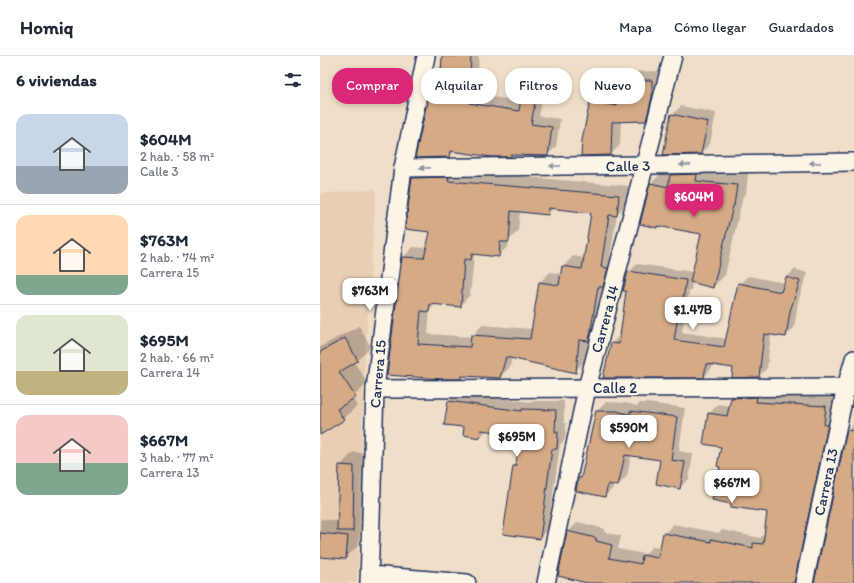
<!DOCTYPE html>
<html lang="es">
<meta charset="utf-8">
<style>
:root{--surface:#fff;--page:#f6f6f7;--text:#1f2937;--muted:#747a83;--line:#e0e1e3;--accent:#db2777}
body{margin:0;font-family:Itim,sans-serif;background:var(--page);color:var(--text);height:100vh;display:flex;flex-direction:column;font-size:15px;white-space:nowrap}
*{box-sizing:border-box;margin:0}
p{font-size:13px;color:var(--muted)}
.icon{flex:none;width:22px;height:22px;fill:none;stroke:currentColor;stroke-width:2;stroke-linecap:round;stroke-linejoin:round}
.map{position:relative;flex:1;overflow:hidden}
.sheet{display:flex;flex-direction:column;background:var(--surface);width:320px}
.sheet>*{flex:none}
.top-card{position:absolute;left:12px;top:12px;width:380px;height:36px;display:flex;gap:8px}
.price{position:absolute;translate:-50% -34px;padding:0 9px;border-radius:8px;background:#fff;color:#222;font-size:13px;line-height:26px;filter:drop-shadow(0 1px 2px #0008)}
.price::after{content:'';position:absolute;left:50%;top:24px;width:12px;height:9px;margin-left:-6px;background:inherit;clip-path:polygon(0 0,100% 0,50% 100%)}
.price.active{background:var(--accent);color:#fff}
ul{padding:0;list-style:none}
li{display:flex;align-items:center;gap:12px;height:100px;padding:0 16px}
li+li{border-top:1px solid var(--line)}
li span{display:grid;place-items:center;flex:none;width:112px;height:80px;border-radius:12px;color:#555}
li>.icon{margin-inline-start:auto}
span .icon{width:48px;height:48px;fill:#fffc;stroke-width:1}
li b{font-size:17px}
h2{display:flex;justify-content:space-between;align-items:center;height:48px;padding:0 16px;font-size:17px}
.tag{padding:0 14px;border-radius:16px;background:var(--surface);box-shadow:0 2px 6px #0003;font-size:14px;line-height:36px}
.tag.active{background:var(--accent);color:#fff}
header{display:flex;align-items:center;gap:24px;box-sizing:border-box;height:56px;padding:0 20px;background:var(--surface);border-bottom:1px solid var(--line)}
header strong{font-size:19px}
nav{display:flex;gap:22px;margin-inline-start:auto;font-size:14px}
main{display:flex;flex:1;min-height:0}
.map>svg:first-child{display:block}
.built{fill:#e8ceb4}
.shadow{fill:#0003;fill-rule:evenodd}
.building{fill:#d5aa86;stroke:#1b2f5e;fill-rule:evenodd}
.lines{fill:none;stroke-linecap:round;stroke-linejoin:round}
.minor-casing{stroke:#1b2f5e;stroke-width:20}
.minor{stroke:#fcf5e5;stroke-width:17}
.oneway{fill:#8c92a2}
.labels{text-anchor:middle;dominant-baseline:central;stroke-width:4;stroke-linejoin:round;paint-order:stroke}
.street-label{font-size:15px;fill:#1b2f5e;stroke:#fcf5e5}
</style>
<header>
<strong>Homiq</strong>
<nav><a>Mapa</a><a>Cómo llegar</a><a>Guardados</a></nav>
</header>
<main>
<section class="sheet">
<h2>6 viviendas<svg class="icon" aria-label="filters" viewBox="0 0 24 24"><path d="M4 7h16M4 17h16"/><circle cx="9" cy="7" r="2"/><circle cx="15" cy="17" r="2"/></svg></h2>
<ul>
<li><span style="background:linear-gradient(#c9d6e8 65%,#9aa5b1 0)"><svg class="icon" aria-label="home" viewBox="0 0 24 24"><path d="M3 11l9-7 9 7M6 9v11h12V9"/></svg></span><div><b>$604M</b><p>2 hab. · 58 m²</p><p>Calle 3</p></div></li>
<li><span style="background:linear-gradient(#ffd9b3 75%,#7fa58c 0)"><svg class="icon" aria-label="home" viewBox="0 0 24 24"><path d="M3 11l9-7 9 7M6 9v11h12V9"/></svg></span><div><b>$763M</b><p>2 hab. · 74 m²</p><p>Carrera 15</p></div></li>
<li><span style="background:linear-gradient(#dfe7d0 70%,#c2b280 0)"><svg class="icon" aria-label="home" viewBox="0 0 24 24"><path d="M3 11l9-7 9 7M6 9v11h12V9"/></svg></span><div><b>$695M</b><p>2 hab. · 66 m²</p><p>Carrera 14</p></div></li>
<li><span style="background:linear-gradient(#f6c9c9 60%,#7fa58c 0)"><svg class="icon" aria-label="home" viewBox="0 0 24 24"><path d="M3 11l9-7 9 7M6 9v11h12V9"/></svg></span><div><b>$667M</b><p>3 hab. · 77 m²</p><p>Carrera 13</p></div></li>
</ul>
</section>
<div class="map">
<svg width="534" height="527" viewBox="0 0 534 527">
<rect width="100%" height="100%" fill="#f0dec8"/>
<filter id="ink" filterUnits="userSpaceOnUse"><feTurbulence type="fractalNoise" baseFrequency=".025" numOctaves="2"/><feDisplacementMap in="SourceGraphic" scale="8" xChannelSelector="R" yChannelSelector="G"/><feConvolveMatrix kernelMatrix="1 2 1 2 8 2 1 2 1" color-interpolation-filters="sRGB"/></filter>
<g filter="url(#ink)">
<!-- built -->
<polygon class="built" points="56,133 44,314 37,527 0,527 0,138"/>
<!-- shadow -->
<g class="shadow">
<polygon points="123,0 159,0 158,14 162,15 157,39 202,45 204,29 213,21 226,23 219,60 240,63 236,91 227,99 193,98 191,100 135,95 130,100 107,51 109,49 114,17 122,9"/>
<polygon points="340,15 335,55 325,64 301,65 300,89 291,98 271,45 280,36 297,40 297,25 306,16"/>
<polygon points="361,50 396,57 390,88 381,97 352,59"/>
<polygon points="362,107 387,114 428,117 426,138 423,140 405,219 393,231 372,226 371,234 369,236 362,276 407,283 419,228 428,220 465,227 467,221 475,213 487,217 478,246 474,272 466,280 451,278 447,312 439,320 414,311 393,308 392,312 384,321 292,287 301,278 309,216 317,208 373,216 382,177 338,170 336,171 331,127 343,116 352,118"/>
<path d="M103,112L309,130L306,148L297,158L290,201L297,202L279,274L268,285L265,305L255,315L192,301L190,311L180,321L144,319L142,322L68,318L83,202L93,191L107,192L111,175L93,122ZM234,152L272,156L264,202L253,200L243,211L242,218L230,216L220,226L212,273L162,269L152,281L108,278L110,254L116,248L140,250L150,239L154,200L156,198L178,200L188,190L189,184L198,175L200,155L228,158Z"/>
<polygon points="39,270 51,291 38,304 34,306 48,327 32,342 37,350 23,363 0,378 0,291"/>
<polygon points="422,333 445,337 515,341 513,359 490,527 270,527 248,476 258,466 285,473 284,476 301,480 298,493 325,498 333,490 341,492 344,478 353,468 399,477 402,474 440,482 444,478 445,478 448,455 401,410 402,390 389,358 398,348 410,350 412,342"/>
<polygon points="138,336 211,346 212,345 244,345 244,367 246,367 245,383 240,389 228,473 219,482 194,410 197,406 200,379 167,374 160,381 146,371 129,345"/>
<polygon points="286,346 306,347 317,350 320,347 327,347 365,352 359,395 373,398 369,423 360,431 341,403 311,399 307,420 298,429 294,428 294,431 285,440 259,422 262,419 277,355"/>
<polygon points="534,367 534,527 495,527 528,374 534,368"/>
<polygon points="33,396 47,397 45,461 39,467 41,467 39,489 25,502 0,500 0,463 18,465 20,410"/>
</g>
<!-- building -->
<g class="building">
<polygon points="122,0 151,0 150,22 154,23 149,47 199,55 203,29 218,31 211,68 232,71 228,100 191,99 191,101 172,101 131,95 130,101 95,102 106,51 107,51 113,17 121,18"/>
<polygon points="332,24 332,41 326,65 292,66 291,99 261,100 262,84 270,45 297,50 296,25"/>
<polygon points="351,58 388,66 381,98 343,99"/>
<polygon points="377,118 376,125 417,129 414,150 413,150 393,232 370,226 381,178 337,170 337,172 320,168 330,127 348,131 350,119"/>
<path d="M129,121L128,125L299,139L297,160L289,159L281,211L288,212L283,231H278L269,285L259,284L256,317L186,301L180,322L142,320V323H122L67,319L82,201L104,202L110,176L85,173L92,122ZM229,152L271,157L262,213L242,210L239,229L219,226L210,283L151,279L150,291L98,288L101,255L109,256L110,248L141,251L144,203L151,204L152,198L179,201L180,186H189L191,155L228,159Z"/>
<polygon points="308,215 366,224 363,244 361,243 354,284 404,291 418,227 461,236 466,221 480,225 470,255 466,281 444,278 439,321 412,322 413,312 386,308 384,322 283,322 291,287 299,288 306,235 303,235"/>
<polygon points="25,282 38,305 19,316 36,341 17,353 24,364 0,379 0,296"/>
<polygon points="437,341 436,346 506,350 504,369 508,369 474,527 267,527 238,520 247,475 276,482 276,485 292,489 289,502 321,508 322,499 338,502 343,477 391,486 391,483 433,492 433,487 443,488 447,456 411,451 411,448 392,444 400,411 397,410 401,391 383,388 388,357 407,360 411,342"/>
<polygon points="128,345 202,355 202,353 236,354 235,376 238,376 237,393 232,393 220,483 183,478 193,410 196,410 199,379 161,374 160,382 143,379 144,371 124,369"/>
<polygon points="276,355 297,355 310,359 310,355 318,356 357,361 351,404 365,406 360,433 336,428 340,404 305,399 298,430 288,428 285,441 256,435 258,422 261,422"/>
<polygon points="527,374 534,375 534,527 494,527"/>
<polygon points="19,409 34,410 33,475 17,475"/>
<polygon points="0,477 28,480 26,503 0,501"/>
</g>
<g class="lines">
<defs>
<g id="minor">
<polyline points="83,112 326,109 534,106"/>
<polyline points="55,333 534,331"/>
<polyline points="50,519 147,527"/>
<polyline points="49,527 55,333 83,112 106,0"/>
<polyline points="226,527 267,332 353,0"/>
<polyline points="484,527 526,331 534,303"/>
</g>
</defs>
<!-- minor casing -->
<use href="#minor" class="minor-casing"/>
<!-- minor -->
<use href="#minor" class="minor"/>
</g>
<!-- one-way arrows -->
<defs><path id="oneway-solid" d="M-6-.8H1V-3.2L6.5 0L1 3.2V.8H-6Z"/></defs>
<g class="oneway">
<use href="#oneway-solid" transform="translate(495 107) rotate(179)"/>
<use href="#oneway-solid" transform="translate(365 109) rotate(179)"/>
<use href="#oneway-solid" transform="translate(235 110) rotate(179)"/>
<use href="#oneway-solid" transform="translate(105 112) rotate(179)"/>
</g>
</g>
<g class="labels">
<!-- street labels -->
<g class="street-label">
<text transform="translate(308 110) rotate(-1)">Calle 3</text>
<text transform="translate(285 263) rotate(-75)">Carrera 14</text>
<text transform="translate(58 318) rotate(-85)">Carrera 15</text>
<text x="295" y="332">Calle 2</text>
<text transform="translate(506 426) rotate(-78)">Carrera 13</text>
</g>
</g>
</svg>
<b class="price active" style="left:374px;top:162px">$604M</b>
<b class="price" style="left:50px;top:256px">$763M</b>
<b class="price" style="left:373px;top:275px">$1.47B</b>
<b class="price" style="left:309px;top:393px">$590M</b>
<b class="price" style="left:197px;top:402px">$695M</b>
<b class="price" style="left:412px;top:448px">$667M</b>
<div class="top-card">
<a class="tag active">Comprar</a>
<a class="tag">Alquilar</a>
<a class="tag">Filtros</a>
<a class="tag">Nuevo</a>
</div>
</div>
</main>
